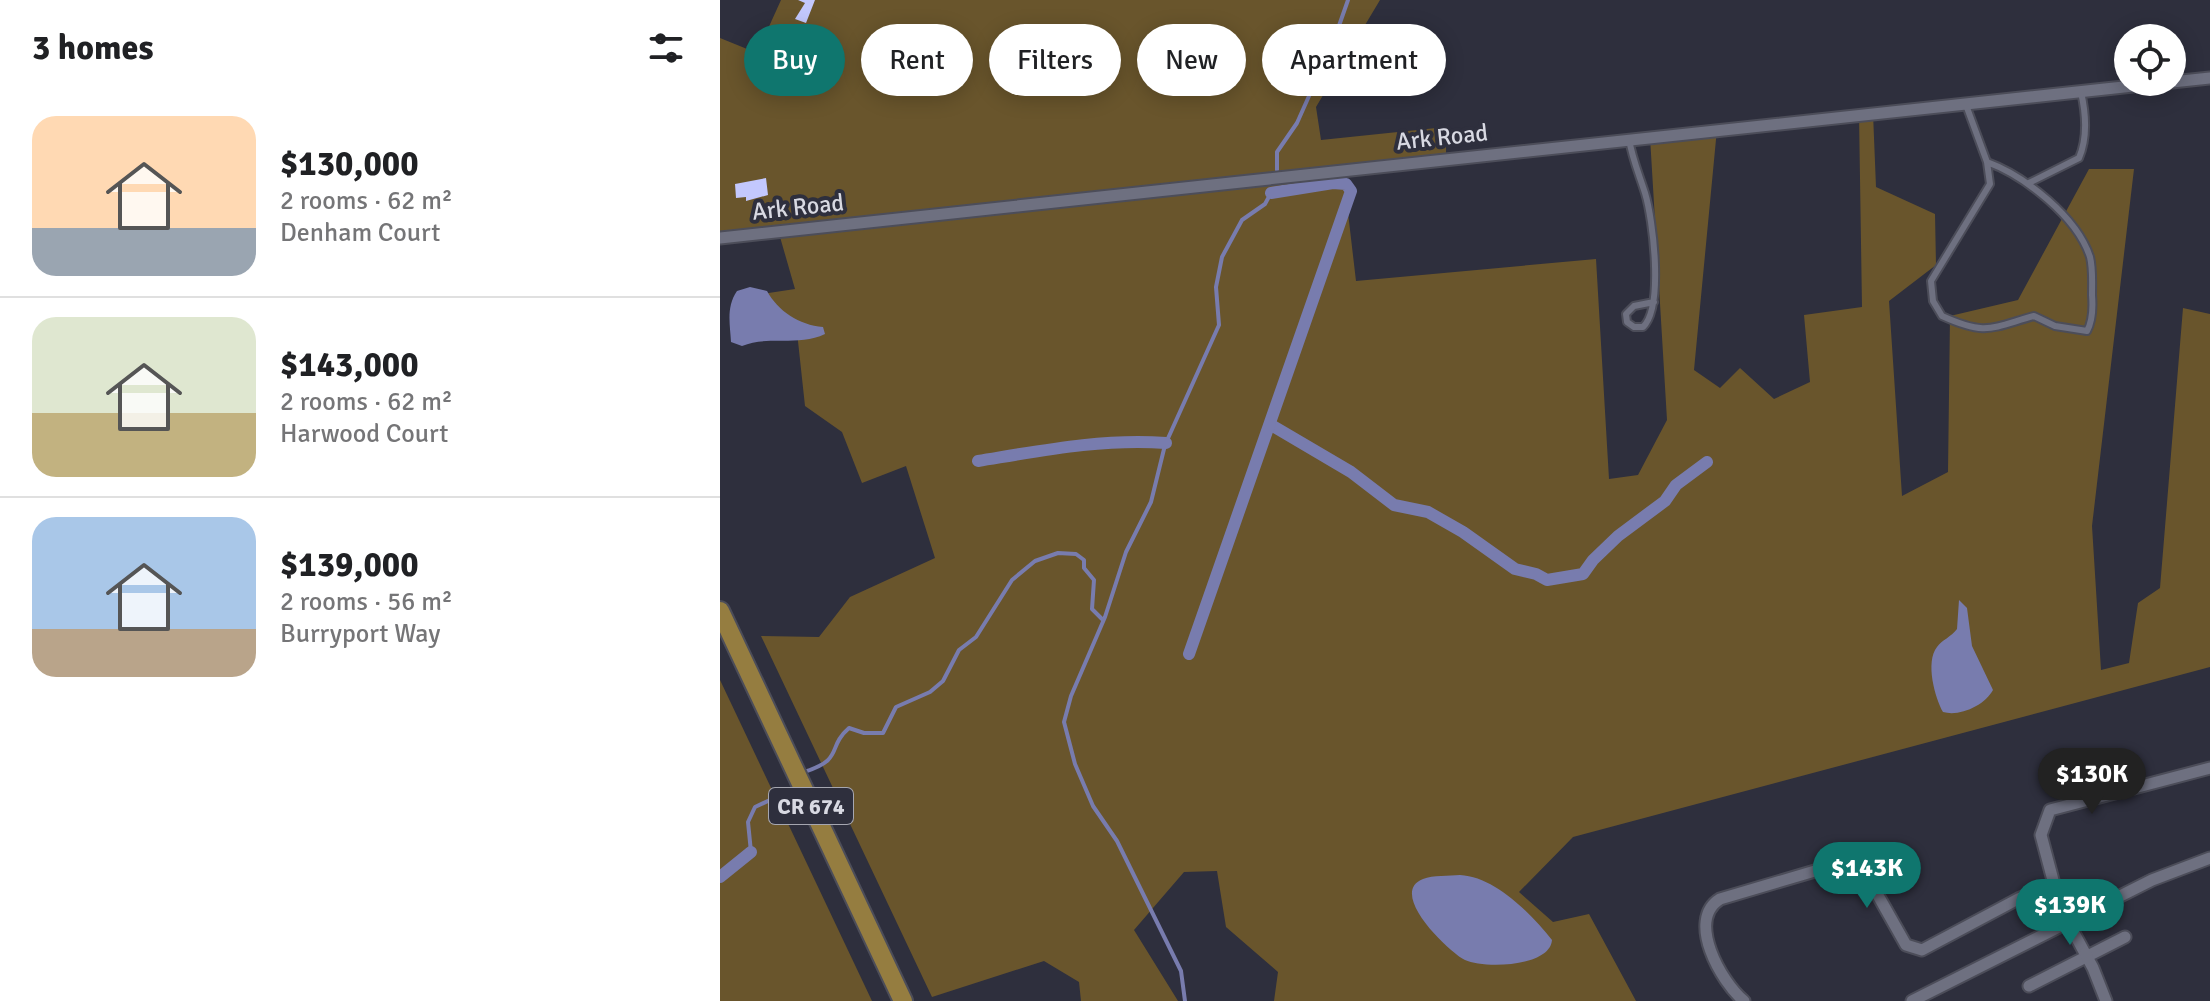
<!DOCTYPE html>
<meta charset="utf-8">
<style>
:root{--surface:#fff;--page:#f2f2f2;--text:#202124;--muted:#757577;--line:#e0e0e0;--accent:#0f766e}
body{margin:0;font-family:Signika,sans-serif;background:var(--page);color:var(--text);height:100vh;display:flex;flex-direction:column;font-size:30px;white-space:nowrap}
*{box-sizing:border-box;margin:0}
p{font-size:26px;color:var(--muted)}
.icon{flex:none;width:44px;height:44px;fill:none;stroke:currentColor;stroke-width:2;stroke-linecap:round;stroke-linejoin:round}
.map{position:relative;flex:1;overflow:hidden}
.details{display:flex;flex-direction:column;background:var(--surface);width:720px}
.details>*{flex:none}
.banner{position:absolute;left:24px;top:24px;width:760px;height:72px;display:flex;gap:16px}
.fabs{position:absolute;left:1394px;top:24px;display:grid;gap:16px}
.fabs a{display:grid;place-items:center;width:72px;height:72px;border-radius:50%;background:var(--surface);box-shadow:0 4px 20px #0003;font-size:40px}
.price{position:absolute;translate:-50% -68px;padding:0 18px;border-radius:28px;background:var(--accent);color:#fff;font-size:26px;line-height:52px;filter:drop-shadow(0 2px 4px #0008)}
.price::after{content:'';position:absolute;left:50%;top:48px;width:24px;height:18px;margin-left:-12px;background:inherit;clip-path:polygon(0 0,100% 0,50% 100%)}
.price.on{background:#222;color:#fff}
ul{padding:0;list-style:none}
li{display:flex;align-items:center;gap:24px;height:200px;padding:0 32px}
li+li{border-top:2px solid var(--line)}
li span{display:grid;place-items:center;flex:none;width:224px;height:160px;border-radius:24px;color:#555}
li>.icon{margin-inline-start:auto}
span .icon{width:96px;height:96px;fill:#fffc;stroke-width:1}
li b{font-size:34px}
h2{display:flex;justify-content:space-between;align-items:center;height:96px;padding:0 32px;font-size:34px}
.chip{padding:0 28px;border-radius:36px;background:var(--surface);box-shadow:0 4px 20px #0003;font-size:28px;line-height:72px}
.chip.on{background:var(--accent);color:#fff}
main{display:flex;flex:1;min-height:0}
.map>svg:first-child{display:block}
.green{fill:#69552c}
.water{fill:#787cae}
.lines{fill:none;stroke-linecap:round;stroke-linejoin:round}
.stream{stroke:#787cae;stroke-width:4}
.canal{stroke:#787cae;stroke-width:12}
.building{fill:#c3c8fe}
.lane-casing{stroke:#4c4d59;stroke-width:10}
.street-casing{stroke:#4c4d59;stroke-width:15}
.primary-casing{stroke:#4c4d59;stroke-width:22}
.lane{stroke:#6e7080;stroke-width:6}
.street{stroke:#6e7080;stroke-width:11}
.primary{stroke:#957d40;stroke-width:18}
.labels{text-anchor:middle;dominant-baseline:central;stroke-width:8;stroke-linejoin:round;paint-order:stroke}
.shield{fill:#2e2f3d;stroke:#a5a6b0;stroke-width:2}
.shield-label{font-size:22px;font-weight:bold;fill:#d8d9e2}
.street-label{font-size:24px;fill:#d8d9e2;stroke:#2e2f3d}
</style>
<main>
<section class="details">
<h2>3 homes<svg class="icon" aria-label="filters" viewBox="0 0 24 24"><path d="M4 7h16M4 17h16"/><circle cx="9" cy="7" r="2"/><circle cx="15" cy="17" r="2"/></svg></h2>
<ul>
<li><span style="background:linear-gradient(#ffd9b3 70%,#9aa5b1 0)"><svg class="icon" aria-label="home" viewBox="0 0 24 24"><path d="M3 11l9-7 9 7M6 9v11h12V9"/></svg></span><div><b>$130,000</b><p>2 rooms · 62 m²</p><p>Denham Court</p></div></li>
<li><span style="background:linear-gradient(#dfe7d0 60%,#c2b280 0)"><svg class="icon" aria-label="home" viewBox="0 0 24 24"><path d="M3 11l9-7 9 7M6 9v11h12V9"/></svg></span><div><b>$143,000</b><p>2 rooms · 62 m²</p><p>Harwood Court</p></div></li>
<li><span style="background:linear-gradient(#a9c7e8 70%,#b9a48a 0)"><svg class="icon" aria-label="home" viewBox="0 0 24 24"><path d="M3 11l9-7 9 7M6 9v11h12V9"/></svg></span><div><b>$139,000</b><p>2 rooms · 56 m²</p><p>Burryport Way</p></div></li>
</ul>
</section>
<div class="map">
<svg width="1490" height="1001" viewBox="0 0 1490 1001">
<rect width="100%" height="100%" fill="#2e2f3d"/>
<!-- green -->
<g class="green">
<polygon points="61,0 660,0 596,107 601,140 726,127 726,158 623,170 636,281 876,259 889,479 918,475 947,420 930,137 997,129 974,370 1000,388 1020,368 1054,399 1090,382 1084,315 1142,307 1139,114 1153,113 1156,187 1215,214 1216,265 1169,301 1182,496 1228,472 1230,316 1298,300 1369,169 1414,169 1372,526 1381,670 1409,663 1418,603 1440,588 1463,308 1490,314 1490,667 853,837 799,892 833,922 869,914 916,1001 554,1001 558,972 506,927 497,871 464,872 414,930 458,1001 361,1001 359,982 324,961 212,997 41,636 99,637 130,597 215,558 186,466 142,483 122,432 85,406 77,332 28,296 75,289 58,230 0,236 0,38 37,53"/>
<polygon points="0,680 152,1001 0,1001"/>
</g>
<!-- water -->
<g class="water">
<path d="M30,287L47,291C58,311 79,325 103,327L105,334C78,347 47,335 22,346L11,342C10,324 6,307 17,291Z"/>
<path d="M1239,600L1247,608L1252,646L1273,690C1265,705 1240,717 1223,712C1215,698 1205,662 1217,647C1222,640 1231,637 1237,629Z"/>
<path d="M740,875C776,877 811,914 832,940C830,967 764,969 745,960C729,952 667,893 703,879C713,875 729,876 740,875Z"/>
</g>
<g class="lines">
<!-- stream -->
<g class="stream">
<polyline points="557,170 557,152 577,123 614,40 628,0"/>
<path d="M84,772C125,759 106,748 129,728L144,733H163L176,707L210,692L223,681L239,650L256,637L292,580L315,561L338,553L356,554L364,560V568L374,580L372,609L383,620"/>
<polyline points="31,852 28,822 35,807 65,793"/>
<polyline points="465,1001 461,971 397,841 373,806 355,764 344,722 351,696 385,617 406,552 431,502 445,445 499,325 496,287 502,257 522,220 545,204 551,193"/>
</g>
<!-- canal -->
<g class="canal">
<polyline points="551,425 631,472 674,505 708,512 743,532 795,569 816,574 827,580 863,574 873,560 898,536 945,501 956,485 987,462"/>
<path d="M258,461C319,451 384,438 446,443"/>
<polyline points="469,654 631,191 626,184 613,183 551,193"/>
<polyline points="0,877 31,852"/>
</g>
</g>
<!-- building -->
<g class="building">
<polygon points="78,0 95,0 86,23 75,19 85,3"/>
<polygon points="46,178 48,195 26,201 26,197 16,198 15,184"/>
</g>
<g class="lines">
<defs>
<g id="lane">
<path d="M1246,105L1267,162L1270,184L1211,281L1213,301L1222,316C1266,336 1271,328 1314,316L1335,326L1367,331C1373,320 1373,307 1372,295C1372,283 1373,269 1370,257C1357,217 1305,176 1267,162"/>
<path d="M909,139C912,158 919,174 925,193C933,219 944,307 923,327H914L907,322L906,314L914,306L934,302"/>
<path d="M1309,183L1359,158C1368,137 1366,114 1361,92"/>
</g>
<g id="street">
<polyline points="1452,82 1490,78"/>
<polyline points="0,238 1450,82"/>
<polyline points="1309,986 1405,937"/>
<path d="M1024,1001C1001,982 966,920 1000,899L1105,868L1126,865L1136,868L1151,883L1186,945L1202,950L1298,899L1334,884"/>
<polyline points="1192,1001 1432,880 1490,858"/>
<polyline points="1386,1001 1373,968 1348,922 1334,884 1321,835 1330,810 1490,768"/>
</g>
<polyline id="primary" points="0,611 183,1001"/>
</defs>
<!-- lane casing -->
<use href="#lane" class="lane-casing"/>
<!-- street casing -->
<use href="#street" class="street-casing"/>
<!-- primary casing -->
<use href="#primary" class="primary-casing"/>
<!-- lane -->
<use href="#lane" class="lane"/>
<!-- street -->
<use href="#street" class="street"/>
<!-- primary -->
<use href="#primary" class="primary"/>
</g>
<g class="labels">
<!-- shield labels -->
<rect class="shield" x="49" y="788" width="84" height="36" rx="6"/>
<g class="shield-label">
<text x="91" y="806">CR 674</text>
</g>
<!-- street labels -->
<g class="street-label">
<text transform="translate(722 137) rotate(-6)">Ark Road</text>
<text transform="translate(78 207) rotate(-6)">Ark Road</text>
</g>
</g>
</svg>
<div class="fabs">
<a><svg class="icon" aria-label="locate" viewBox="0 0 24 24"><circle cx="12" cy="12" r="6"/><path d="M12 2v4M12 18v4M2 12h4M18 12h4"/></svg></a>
</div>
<b class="price on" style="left:1372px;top:816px">$130K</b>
<b class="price" style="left:1147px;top:910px">$143K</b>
<b class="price" style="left:1350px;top:947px">$139K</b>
<div class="banner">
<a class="chip on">Buy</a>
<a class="chip">Rent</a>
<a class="chip">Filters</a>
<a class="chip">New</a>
<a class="chip">Apartment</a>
</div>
</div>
</main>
